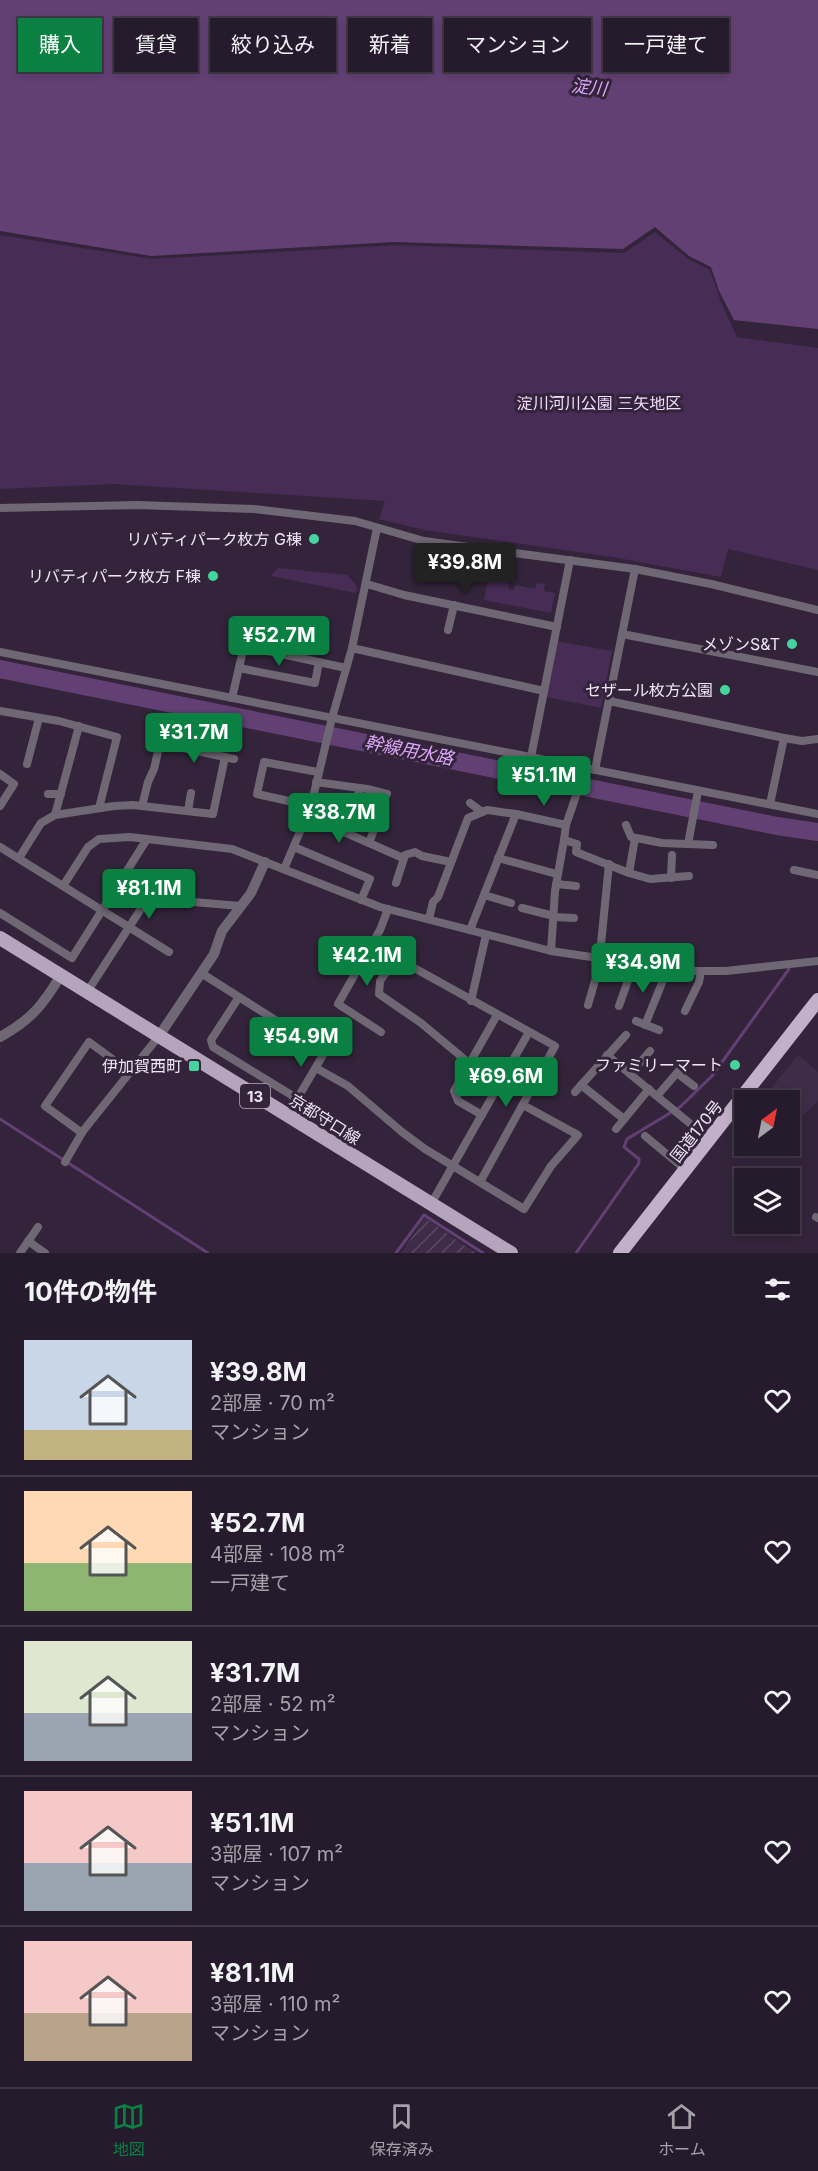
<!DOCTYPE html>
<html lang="ja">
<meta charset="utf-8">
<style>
:root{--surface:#261b2c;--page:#2e2434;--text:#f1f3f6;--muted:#a4a1a9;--line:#423948;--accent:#0b8043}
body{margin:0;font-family:Inter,"Noto Sans JP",sans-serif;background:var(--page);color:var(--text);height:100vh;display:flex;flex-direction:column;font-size:22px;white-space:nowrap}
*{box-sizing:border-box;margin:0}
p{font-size:20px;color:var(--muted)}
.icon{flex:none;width:33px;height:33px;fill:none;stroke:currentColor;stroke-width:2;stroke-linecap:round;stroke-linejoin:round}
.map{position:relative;height:1253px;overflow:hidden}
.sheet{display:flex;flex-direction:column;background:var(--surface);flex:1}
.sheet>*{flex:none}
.guide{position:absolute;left:18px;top:18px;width:783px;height:54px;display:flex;gap:12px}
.needle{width:39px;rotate:32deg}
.tools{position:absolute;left:734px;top:1090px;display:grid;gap:12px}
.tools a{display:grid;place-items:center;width:66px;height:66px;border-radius:0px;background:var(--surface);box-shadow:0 3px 9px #0003,0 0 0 2px var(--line);font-size:30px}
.price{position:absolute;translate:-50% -51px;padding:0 14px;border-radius:6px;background:var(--accent);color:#fff;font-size:20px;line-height:39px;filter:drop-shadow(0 2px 3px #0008)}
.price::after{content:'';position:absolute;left:50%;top:36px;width:18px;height:14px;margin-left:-9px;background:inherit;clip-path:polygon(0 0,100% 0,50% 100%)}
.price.on{background:#222;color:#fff}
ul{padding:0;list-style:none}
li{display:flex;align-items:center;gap:18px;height:150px;padding:0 24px}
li+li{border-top:2px solid var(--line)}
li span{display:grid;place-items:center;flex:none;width:168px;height:120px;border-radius:0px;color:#555}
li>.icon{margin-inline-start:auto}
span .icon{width:72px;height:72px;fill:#fffc;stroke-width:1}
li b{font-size:26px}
h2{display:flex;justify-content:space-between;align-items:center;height:72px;padding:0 24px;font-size:26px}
.chip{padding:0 21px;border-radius:0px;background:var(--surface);box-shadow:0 3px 9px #0003,0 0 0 2px var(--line);font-size:21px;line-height:54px}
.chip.on{background:var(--accent);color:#fff}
.dock{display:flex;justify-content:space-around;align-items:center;height:84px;border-top:2px solid var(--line);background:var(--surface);font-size:16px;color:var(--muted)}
.dock a{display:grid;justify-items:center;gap:3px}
.dock .on{color:var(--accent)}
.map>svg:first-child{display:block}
.built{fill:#3f2c49}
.industrial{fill:url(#industrial-furrows)}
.park{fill:#472c55}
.water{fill:#634074}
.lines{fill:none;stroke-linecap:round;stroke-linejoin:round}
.stream{stroke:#634074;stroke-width:3}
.river{stroke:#634074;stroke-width:18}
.minor{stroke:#6f6874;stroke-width:8}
.tertiary{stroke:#6f6874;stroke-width:10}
.primary{stroke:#b4a4bc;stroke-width:14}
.trunk{stroke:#c2b0ca;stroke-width:14}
.poi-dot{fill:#46d49e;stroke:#33243b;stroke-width:2}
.labels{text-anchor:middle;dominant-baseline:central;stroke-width:6;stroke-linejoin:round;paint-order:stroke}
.shield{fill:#33243b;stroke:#b7abbd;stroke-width:1.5}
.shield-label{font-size:15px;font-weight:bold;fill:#efe5f5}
.park-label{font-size:16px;fill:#f0dbfb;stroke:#33243b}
.poi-label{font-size:16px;fill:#efe5f5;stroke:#33243b;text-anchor:end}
.street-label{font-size:16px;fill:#efe5f5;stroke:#33243b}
.water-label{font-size:18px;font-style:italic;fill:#dba7f6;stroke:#33243b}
</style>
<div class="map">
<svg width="818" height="1253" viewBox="0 0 818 1253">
<defs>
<pattern id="industrial-furrows" width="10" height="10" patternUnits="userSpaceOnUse" patternTransform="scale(1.5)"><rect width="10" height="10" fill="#3f2c49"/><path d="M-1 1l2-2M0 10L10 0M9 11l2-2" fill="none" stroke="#5b4a64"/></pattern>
</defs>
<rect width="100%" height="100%" fill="#33243b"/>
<!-- built -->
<polygon class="built" points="798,1055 818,1072 818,1101 789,1128 789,1101 761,1101"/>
<!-- industrial -->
<polygon class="industrial" points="425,1218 476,1253 401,1253"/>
<!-- park -->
<g class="park">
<polygon points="655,232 688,259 710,270 721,302 737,337 818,348 818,570 728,549 721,577 612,557 424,530 379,519 385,501 114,484 0,489 0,235 152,259 396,245 624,253"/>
<polygon points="278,568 347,575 357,586 356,593 271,576"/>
<polygon points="488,579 509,583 508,589 513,590 515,585 535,589 537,583 545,584 544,591 555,593 551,613 484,600"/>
<polygon points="556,641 612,651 601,708 546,697"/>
</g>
<!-- water -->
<polygon class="water" points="0,0 818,0 818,329 734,320 719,291 711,267 689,256 655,227 623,249 394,242 151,256 0,231"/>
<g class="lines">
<!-- stream -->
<g class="stream">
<polyline points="0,1119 208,1253"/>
<polyline points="396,1253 424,1215 483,1253"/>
<polyline points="576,1253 639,1163 639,1159 624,1147 627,1139 680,1107 712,1076 789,969"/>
</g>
<!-- river -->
<polyline class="river" points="0,669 777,826 818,832"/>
<!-- minor -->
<g class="minor">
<polyline points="0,508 137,505 254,509 355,521 424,541 635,569 711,584 818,610"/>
<polyline points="367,584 404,595 557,627"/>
<polyline points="448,630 454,605"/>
<polyline points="622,634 818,672"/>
<polyline points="352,648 544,691"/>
<polyline points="0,652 818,814"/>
<polyline points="239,668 315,683 319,662"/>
<polyline points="232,698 244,646 346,668"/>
<polyline points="609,701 784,738"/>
<polyline points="0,711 59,721 117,737 99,808"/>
<polyline points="160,743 234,759"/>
<polyline points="531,757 570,560"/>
<polyline points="27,764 39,718"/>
<polyline points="595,770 635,569"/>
<polyline points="0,774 14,784 0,806"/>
<polyline points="316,782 367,789 387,794"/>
<polyline points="360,788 344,832 403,858"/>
<polyline points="48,794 61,794"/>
<polyline points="470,803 482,812"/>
<polyline points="770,804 784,738 802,741 818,739"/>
<polyline points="142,806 148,782 154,769 162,734"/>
<polyline points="311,806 257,794 264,762 318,772"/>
<polyline points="188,811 191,793"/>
<polyline points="55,815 79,726"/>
<polyline points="566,825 577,793 582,767"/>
<polyline points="626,825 631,837 662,843 713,845"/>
<polyline points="369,843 378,819"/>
<polyline points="688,844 698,791"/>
<polyline points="0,847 169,952"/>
<polyline points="294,847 370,879 361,900"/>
<polyline points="19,858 41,823 55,815 114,806 133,805 213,814 225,757"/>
<polyline points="498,858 553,873"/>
<polyline points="284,869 311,806 332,718 352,648 377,528"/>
<polyline points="794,870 818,875"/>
<polyline points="629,873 635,838"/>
<polyline points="671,878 672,855"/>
<polyline points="396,883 405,855 415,852 422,856 451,862"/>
<polyline points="556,884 576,886"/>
<polyline points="63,886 88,847 99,839 130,837 232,849 380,907 551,951 685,971 726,971 818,961"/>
<polyline points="484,895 511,903"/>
<polyline points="522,908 554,916"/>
<polyline points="0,913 72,958 147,839"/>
<polyline points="554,917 574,918"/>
<polyline points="429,919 433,902 438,897 468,818 487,810 516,814"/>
<polyline points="470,930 516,814 566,825 564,840 577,844 576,852 629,873 650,879 689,876"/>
<polyline points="601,944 609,864"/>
<polyline points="551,951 555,891 564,840"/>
<polyline points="201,973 321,1049 323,1055 300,1094 293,1096 213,1047 211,1040 239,997"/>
<polyline points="87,992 148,898 240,906"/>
<polyline points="471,1001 486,935"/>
<polyline points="588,1005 601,960"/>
<polyline points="619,1006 631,972 631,964"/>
<polyline points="685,1011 699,982 701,971"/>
<polyline points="636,1021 659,1030"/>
<polyline points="645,1025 664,978 665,969"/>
<polyline points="381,1032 338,1004 380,930 388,909"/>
<polyline points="607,1055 710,1140"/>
<polyline points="469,1063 421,1023 379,994 380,981 395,960 416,969 555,1046 480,1182"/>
<polyline points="316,1068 348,1086 402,1132 425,1149 524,1209 551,1166 578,1135 523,1105"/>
<polyline points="677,1073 694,1086"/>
<polyline points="630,1074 650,1051"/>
<polyline points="581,1085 624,1119"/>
<polyline points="575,1092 626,1035"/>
<polyline points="657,1096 683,1066"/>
<polyline points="482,1115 458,1101 454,1091 497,1015"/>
<polyline points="616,1129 649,1089"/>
<polyline points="82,1133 45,1106 89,1042 130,1072"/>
<polyline points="645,1136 686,1170"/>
<polyline points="65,1162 83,1131 159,1036"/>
<polyline points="431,1204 529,1032"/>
<polyline points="816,1217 818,1218"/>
<polyline points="28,1241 45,1253"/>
<polyline points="20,1253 38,1227"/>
</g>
<!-- tertiary -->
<g class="tertiary">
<polyline points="159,1036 214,954 222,931 251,893 265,862"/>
<path d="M0,1037C31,1020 43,1005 61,975"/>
</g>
<!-- primary -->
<polyline class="primary" points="0,938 511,1253"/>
<!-- trunk -->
<polyline class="trunk" points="620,1253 818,1000"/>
</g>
<!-- markers -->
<g class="poi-dot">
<circle cx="314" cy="539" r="6"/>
<circle cx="213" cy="576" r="6"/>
<circle cx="792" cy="644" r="6"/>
<circle cx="725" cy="690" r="6"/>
<circle cx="735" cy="1065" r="6"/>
<rect x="188" y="1060" width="12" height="12" rx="3"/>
</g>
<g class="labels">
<!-- shield labels -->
<rect class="shield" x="240" y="1084" width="30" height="24" rx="4.5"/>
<g class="shield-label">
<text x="255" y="1096">13</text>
</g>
<!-- park labels -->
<g class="park-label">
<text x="599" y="403">淀川河川公園 三矢地区</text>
</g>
<!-- poi labels -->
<g class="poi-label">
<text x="302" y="539">リバティパーク枚方 G棟</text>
<text x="201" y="576">リバティパーク枚方 F棟</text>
<text x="780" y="644">メゾンS&amp;T</text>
<text x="713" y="690">セザール枚方公園</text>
<text x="723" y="1065">ファミリーマート</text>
<text x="182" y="1066">伊加賀西町</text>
</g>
<!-- street labels -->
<g class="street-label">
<text transform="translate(325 1119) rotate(32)">京都守口線</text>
<text transform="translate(696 1131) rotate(-52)">国道170号</text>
</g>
<!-- water labels -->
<g class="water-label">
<text transform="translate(589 87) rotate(6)">淀川</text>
<text transform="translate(409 750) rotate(11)">幹線用水路</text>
</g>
</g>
</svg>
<div class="tools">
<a><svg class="needle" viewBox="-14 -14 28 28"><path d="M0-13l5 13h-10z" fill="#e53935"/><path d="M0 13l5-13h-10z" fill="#a4a1a9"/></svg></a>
<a><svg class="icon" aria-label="layers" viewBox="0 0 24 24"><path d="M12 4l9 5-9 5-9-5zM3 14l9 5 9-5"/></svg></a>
</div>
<b class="price on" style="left:465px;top:594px">¥39.8M</b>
<b class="price" style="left:279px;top:667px">¥52.7M</b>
<b class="price" style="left:194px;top:764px">¥31.7M</b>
<b class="price" style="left:544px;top:807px">¥51.1M</b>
<b class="price" style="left:339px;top:844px">¥38.7M</b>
<b class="price" style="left:149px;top:920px">¥81.1M</b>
<b class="price" style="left:367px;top:987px">¥42.1M</b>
<b class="price" style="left:643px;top:994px">¥34.9M</b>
<b class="price" style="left:301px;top:1068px">¥54.9M</b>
<b class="price" style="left:506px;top:1108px">¥69.6M</b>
<div class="guide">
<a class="chip on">購入</a>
<a class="chip">賃貸</a>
<a class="chip">絞り込み</a>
<a class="chip">新着</a>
<a class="chip">マンション</a>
<a class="chip">一戸建て</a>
</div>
</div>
<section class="sheet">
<h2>10件の物件<svg class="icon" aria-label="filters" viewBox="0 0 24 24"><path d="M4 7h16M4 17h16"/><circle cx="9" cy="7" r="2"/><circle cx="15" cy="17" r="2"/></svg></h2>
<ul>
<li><span style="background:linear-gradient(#c9d6e8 75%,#c2b280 0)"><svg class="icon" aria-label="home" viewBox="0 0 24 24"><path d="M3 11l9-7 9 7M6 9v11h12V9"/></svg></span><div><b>¥39.8M</b><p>2部屋 · 70 m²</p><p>マンション</p></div><svg class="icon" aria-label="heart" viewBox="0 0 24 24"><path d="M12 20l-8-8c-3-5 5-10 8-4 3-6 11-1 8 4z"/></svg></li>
<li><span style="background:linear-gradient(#ffd9b3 60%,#8fb573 0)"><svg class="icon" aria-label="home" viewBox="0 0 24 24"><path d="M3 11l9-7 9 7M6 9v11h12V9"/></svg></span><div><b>¥52.7M</b><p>4部屋 · 108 m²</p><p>一戸建て</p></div><svg class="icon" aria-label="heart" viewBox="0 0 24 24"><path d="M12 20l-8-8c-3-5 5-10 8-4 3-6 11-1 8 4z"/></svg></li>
<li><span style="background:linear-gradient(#dfe7d0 60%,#9aa5b1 0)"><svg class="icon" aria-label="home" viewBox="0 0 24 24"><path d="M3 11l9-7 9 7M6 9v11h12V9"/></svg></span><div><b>¥31.7M</b><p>2部屋 · 52 m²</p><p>マンション</p></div><svg class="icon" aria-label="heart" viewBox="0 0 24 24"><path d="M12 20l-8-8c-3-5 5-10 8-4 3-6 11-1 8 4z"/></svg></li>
<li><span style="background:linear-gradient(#f6c9c9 60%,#9aa5b1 0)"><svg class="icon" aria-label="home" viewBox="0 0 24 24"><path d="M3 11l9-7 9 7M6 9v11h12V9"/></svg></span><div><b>¥51.1M</b><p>3部屋 · 107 m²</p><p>マンション</p></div><svg class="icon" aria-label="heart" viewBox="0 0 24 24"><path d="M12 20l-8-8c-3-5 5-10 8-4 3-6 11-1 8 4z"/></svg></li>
<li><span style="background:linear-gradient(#f6c9c9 60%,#b9a48a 0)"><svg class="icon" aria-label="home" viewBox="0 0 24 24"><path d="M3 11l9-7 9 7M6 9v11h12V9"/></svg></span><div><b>¥81.1M</b><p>3部屋 · 110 m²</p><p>マンション</p></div><svg class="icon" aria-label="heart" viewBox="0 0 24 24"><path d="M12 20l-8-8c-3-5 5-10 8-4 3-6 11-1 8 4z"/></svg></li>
</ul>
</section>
<nav class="dock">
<a class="on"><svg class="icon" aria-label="map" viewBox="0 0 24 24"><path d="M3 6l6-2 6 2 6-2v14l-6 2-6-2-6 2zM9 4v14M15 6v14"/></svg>地図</a>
<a><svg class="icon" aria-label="saved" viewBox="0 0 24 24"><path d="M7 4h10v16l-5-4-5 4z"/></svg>保存済み</a>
<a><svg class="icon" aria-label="home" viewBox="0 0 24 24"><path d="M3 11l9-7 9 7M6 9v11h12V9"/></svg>ホーム</a>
</nav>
